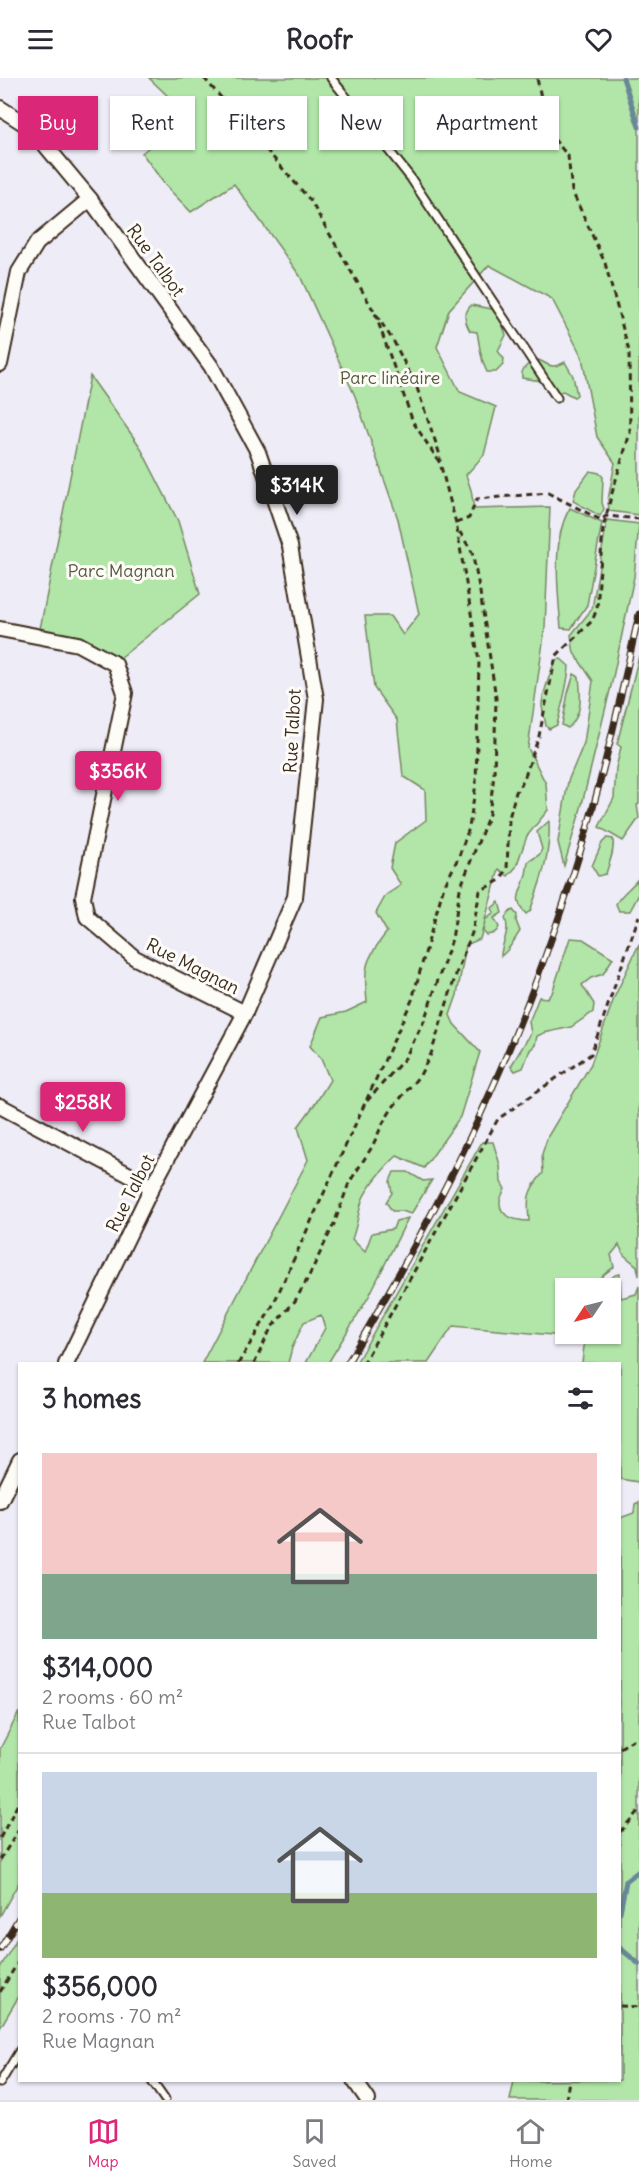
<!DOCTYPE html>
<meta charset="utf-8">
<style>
:root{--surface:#fff;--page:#f2f2f3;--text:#2b2b33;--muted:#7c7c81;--line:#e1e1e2;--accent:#db2777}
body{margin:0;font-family:Delius,sans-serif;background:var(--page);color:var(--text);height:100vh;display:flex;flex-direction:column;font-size:22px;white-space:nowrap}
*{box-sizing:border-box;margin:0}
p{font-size:20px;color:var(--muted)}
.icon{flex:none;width:33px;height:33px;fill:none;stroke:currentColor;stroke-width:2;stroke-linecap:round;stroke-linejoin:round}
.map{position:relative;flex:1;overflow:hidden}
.side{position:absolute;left:18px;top:1284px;width:603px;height:720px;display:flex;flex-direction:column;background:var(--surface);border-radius:0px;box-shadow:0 2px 4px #0004}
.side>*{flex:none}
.banner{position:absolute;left:18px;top:18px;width:603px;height:54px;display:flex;gap:12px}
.needle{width:39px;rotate:235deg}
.fabs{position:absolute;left:555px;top:1200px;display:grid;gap:12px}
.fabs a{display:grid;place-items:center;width:66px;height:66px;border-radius:0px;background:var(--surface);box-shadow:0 2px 4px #0004;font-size:30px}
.price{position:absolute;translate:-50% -51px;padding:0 14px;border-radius:6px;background:var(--accent);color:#fff;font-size:20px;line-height:39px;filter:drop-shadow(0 2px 3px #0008)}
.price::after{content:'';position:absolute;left:50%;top:36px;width:18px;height:14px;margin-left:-9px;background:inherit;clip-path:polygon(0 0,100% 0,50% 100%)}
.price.on{background:#222;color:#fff}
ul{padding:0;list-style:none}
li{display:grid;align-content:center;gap:12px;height:318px;padding:0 24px}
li+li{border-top:2px solid var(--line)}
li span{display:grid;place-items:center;height:186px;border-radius:0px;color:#555}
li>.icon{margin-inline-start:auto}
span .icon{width:108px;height:108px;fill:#fffc;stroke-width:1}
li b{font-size:26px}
h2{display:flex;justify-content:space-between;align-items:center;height:72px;padding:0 24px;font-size:26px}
.tag{padding:0 21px;border-radius:0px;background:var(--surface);box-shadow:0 2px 4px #0004;font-size:21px;line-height:54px}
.tag.on{background:var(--accent);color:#fff}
header{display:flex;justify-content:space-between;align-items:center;height:78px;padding:0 24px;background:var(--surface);font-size:27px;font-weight:700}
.tab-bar{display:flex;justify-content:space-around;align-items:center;height:84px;border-top:2px solid var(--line);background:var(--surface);font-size:16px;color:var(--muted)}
.tab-bar a{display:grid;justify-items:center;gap:3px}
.tab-bar .on{color:var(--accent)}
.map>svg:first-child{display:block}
.green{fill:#b1e6a8;stroke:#768863;stroke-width:1.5}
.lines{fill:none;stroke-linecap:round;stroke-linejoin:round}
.stream{stroke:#698797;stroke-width:5}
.lane-casing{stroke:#3b2a1e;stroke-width:11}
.street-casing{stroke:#3b2a1e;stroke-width:18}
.path{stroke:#3b2a1e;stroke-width:3;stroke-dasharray:6 4.5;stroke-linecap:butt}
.lane{stroke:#fdfcf7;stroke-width:7}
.street{stroke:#fdfcf7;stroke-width:14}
.rail-casing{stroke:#3b2a1e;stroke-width:7}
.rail{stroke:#fdfcf7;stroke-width:4.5;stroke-dasharray:14;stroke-linecap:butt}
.labels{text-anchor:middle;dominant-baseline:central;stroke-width:6;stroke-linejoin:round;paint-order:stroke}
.street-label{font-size:18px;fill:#3b2a1e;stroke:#fdfcf7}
.park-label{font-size:18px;fill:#585940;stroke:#fdfcf7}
</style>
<header><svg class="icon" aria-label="menu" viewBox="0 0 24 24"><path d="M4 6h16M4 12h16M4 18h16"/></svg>Roofr<svg class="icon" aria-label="heart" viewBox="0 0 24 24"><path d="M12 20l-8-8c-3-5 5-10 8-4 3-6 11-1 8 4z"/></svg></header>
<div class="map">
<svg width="639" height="2022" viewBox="0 0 639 2022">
<rect width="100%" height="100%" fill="#eeecf7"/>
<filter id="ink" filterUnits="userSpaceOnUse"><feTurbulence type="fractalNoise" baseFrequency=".0167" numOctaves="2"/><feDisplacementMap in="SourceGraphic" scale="12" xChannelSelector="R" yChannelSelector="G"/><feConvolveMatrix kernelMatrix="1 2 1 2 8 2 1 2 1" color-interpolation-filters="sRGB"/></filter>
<g filter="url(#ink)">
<!-- green -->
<g class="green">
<path d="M149,0H639V437L609,433L608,422L615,385L597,359L582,279L552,221L489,187L449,232L437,269L460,314L496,329L484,377L466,397L471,412L474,431L550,429L545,550L528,670L546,706L548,732L527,758L516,789L508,798L499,791L485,842L494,835L492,830L499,824L502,835L494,840L499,849C496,856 492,856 486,857L483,853L485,843L480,861L466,867L457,917L450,937L454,946L480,974L460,1039L424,1090L397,1078C387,1087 366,1110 362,1123C358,1136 357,1148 352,1161L365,1174L372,1155L393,1151L396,1143L408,1140L368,1220L328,1285H306L325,1250L321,1237L304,1244L292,1270L288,1285H202L308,1082L298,1049L317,1023L330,1002L321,981L310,968L322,939L346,934L367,924C364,889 364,883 387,854L376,835L386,817L401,807L390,790L395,765L426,742L425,712L403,698L397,642L374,610L365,538H390L403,557L419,536L398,441L355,318L300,198L234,106L191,134L165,107L142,75L184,38L173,23Z"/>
<path d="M471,227L492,231L501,243L506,257L498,273L504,281L503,287L496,294H487C480,281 480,268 477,254L470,253C464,242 463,237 471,227Z"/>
<path d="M539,282C550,288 553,291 565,284L573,298L577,317L574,319L563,313L557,315L548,304L522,300C520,289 530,285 539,282Z"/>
<polygon points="90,298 139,367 178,443 200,516 115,584 39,556"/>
<polygon points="590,393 599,395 603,399 602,425 604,431 600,438 573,423 576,412"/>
<path d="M570,430L602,445L587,527L571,551L561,550C558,514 551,461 570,430Z"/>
<polygon points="607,442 639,446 634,499 612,604 581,730 564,788 558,764 568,703 584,665 593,603 574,575 571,557 592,531"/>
<polygon points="639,578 639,726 637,727 639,740 623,763 599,749 614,720 616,690 621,669 617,666"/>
<path d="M561,581L569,588C568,608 561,628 557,647L549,651L546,648C545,640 543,635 542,628C541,622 552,588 556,582Z"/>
<path d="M574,596L579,599C581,617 583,637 568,650L562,647L568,615Z"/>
<path d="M549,743C551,775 541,803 530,833L526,836C512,820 521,816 525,799C527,795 527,789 528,784L539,777L542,771L537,754Z"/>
<path d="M607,760L613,761C615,773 609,785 606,796L598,798L592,788L602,765Z"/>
<path d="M637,802L639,816L630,833H619L616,826C621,816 630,811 637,802Z"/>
<path d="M513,832L517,837L516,843L520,853C515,861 508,874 501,878C501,865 511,854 505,840L508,835Z"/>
<polygon points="570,860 583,861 613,880 603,896 591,900 582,907 594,926 593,934 571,949 544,955 537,958 535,967 530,972 523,990 515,993 511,988 531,955 529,944 539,919 547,920 552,915"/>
<path d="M639,866V1198L637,1188L624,1177L619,1167L611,1177L614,1189C606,1195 597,1199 600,1210H566V1256H610V1210H601L615,1197L620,1196L621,1220L636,1216L639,1208V1410L638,1404L620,1401V1286L582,1285L585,1260L453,1248L428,1285H356L482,1064H493L500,1087L501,1104L505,1111C503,1115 500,1120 500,1124C499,1139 518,1143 529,1143C527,1119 527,1114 543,1095L542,1076L548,1058L591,986L614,920Z"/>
<polygon points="394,1094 408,1094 423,1103 432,1102 411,1136 402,1133 392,1133 386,1124 392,1115 390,1103"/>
<polygon points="639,1424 639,2022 510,2022 514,2003 620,2002 620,1440 634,1435 635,1426"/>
<polygon points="19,1634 19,1804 0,1838 0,1671"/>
<polygon points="19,1857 19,1918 0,1950 0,1890"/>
</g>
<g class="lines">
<!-- stream -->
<g class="stream">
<polyline points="623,0 639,49"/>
<polyline points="620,1834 626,1803 639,1793"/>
<polyline points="620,1870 639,1886"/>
</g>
<defs>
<g id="lane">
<polyline points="331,0 410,99 557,320"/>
<polyline points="151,2002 165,2022"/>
<polyline points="0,2005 20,1972"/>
</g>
<g id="street">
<polyline points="0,30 31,50 90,121 211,288 258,374 290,468 316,621 295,819 245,935 152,1109 66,1286"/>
<polyline points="0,286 19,194 37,165 90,121"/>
<polyline points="0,551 78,566 115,586 125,615 83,819 87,839 135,880 245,935"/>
<polyline points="0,1028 152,1109"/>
<polyline points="0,1423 20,1382"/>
<polyline points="354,2002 368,2022"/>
</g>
</defs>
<!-- lane casing -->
<use href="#lane" class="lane-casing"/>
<!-- street casing -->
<use href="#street" class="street-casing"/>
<!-- path -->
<g class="path">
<polyline points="204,0 310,122 375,235 394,264 417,310 440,377 440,383"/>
<polyline points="456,445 469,440 477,421 548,415 601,442 606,438 639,441"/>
<polyline points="367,1023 405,980 424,943 452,861 460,811 489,736 494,697 496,620 480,514 472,474 458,451"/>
<polyline points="238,1286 272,1229 412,922 443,811 459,778 469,750 476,706 479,583 456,445 440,385 413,344 375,235"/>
<polyline points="254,1286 271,1250 295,1223 308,1200 334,1146 349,1105 372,1069 383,1045 393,1029 420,997 431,976 458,890 472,855 480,813 500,802 507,791 509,740 516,714 524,701 539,658 556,578 592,543 597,531 603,450 612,415 630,355 629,273 605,185 572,113 568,78 548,54 537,0"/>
<polyline points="363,1286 498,1041 591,976 639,838"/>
<polyline points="620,1670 639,1658"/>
<polyline points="620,1754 639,1732"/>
<polyline points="0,1760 20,1722"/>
<polyline points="0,1782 20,1750"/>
<polyline points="0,1914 20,1881"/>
<polyline points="620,1928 639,1929"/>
<polyline points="566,2022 569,2002"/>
</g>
<!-- lane -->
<use href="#lane" class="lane"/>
<!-- street -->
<use href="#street" class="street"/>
<defs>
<g id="rail">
<path d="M347,1286C387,1218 426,1149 461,1078C503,991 539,901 569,809C599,719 619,627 639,536"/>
<polyline points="0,1871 20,1838"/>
</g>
</defs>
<!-- rail casing -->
<use href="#rail" class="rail-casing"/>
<!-- rail -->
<use href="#rail" class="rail"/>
</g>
</g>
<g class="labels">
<!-- street labels -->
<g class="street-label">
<text transform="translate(156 182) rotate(54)">Rue Talbot</text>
<text transform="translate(292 653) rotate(-87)">Rue Talbot</text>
<text transform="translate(193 888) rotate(27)">Rue Magnan</text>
<text transform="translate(130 1115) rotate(-63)">Rue Talbot</text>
</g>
<!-- park labels -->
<g class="park-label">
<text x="390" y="299">Parc linéaire</text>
<text x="121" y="492">Parc Magnan</text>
</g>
</g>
</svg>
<div class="fabs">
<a><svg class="needle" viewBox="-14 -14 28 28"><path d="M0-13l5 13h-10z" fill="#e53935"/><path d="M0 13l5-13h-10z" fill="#7c7c81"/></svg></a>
</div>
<b class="price on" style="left:297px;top:438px">$314K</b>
<b class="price" style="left:118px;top:724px">$356K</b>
<b class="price" style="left:83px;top:1055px">$258K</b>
<div class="banner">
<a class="tag on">Buy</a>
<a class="tag">Rent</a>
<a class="tag">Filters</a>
<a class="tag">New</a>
<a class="tag">Apartment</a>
</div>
<section class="side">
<h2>3 homes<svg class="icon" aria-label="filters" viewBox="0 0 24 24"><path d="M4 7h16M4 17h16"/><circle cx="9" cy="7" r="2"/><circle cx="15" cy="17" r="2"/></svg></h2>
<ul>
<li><span style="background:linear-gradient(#f6c9c9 65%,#7fa58c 0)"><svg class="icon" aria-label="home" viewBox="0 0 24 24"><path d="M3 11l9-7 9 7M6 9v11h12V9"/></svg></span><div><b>$314,000</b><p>2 rooms · 60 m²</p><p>Rue Talbot</p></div></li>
<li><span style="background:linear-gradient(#c9d6e8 65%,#8fb573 0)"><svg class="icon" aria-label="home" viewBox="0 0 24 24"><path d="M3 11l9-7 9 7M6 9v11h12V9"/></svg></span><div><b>$356,000</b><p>2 rooms · 70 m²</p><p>Rue Magnan</p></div></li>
</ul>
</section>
</div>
<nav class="tab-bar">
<a class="on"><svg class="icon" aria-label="map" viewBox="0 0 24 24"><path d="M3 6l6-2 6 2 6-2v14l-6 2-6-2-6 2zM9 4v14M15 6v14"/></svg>Map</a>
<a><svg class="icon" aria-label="saved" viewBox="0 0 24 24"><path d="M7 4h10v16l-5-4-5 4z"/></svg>Saved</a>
<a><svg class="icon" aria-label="home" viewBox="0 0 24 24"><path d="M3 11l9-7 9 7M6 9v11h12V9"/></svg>Home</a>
</nav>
